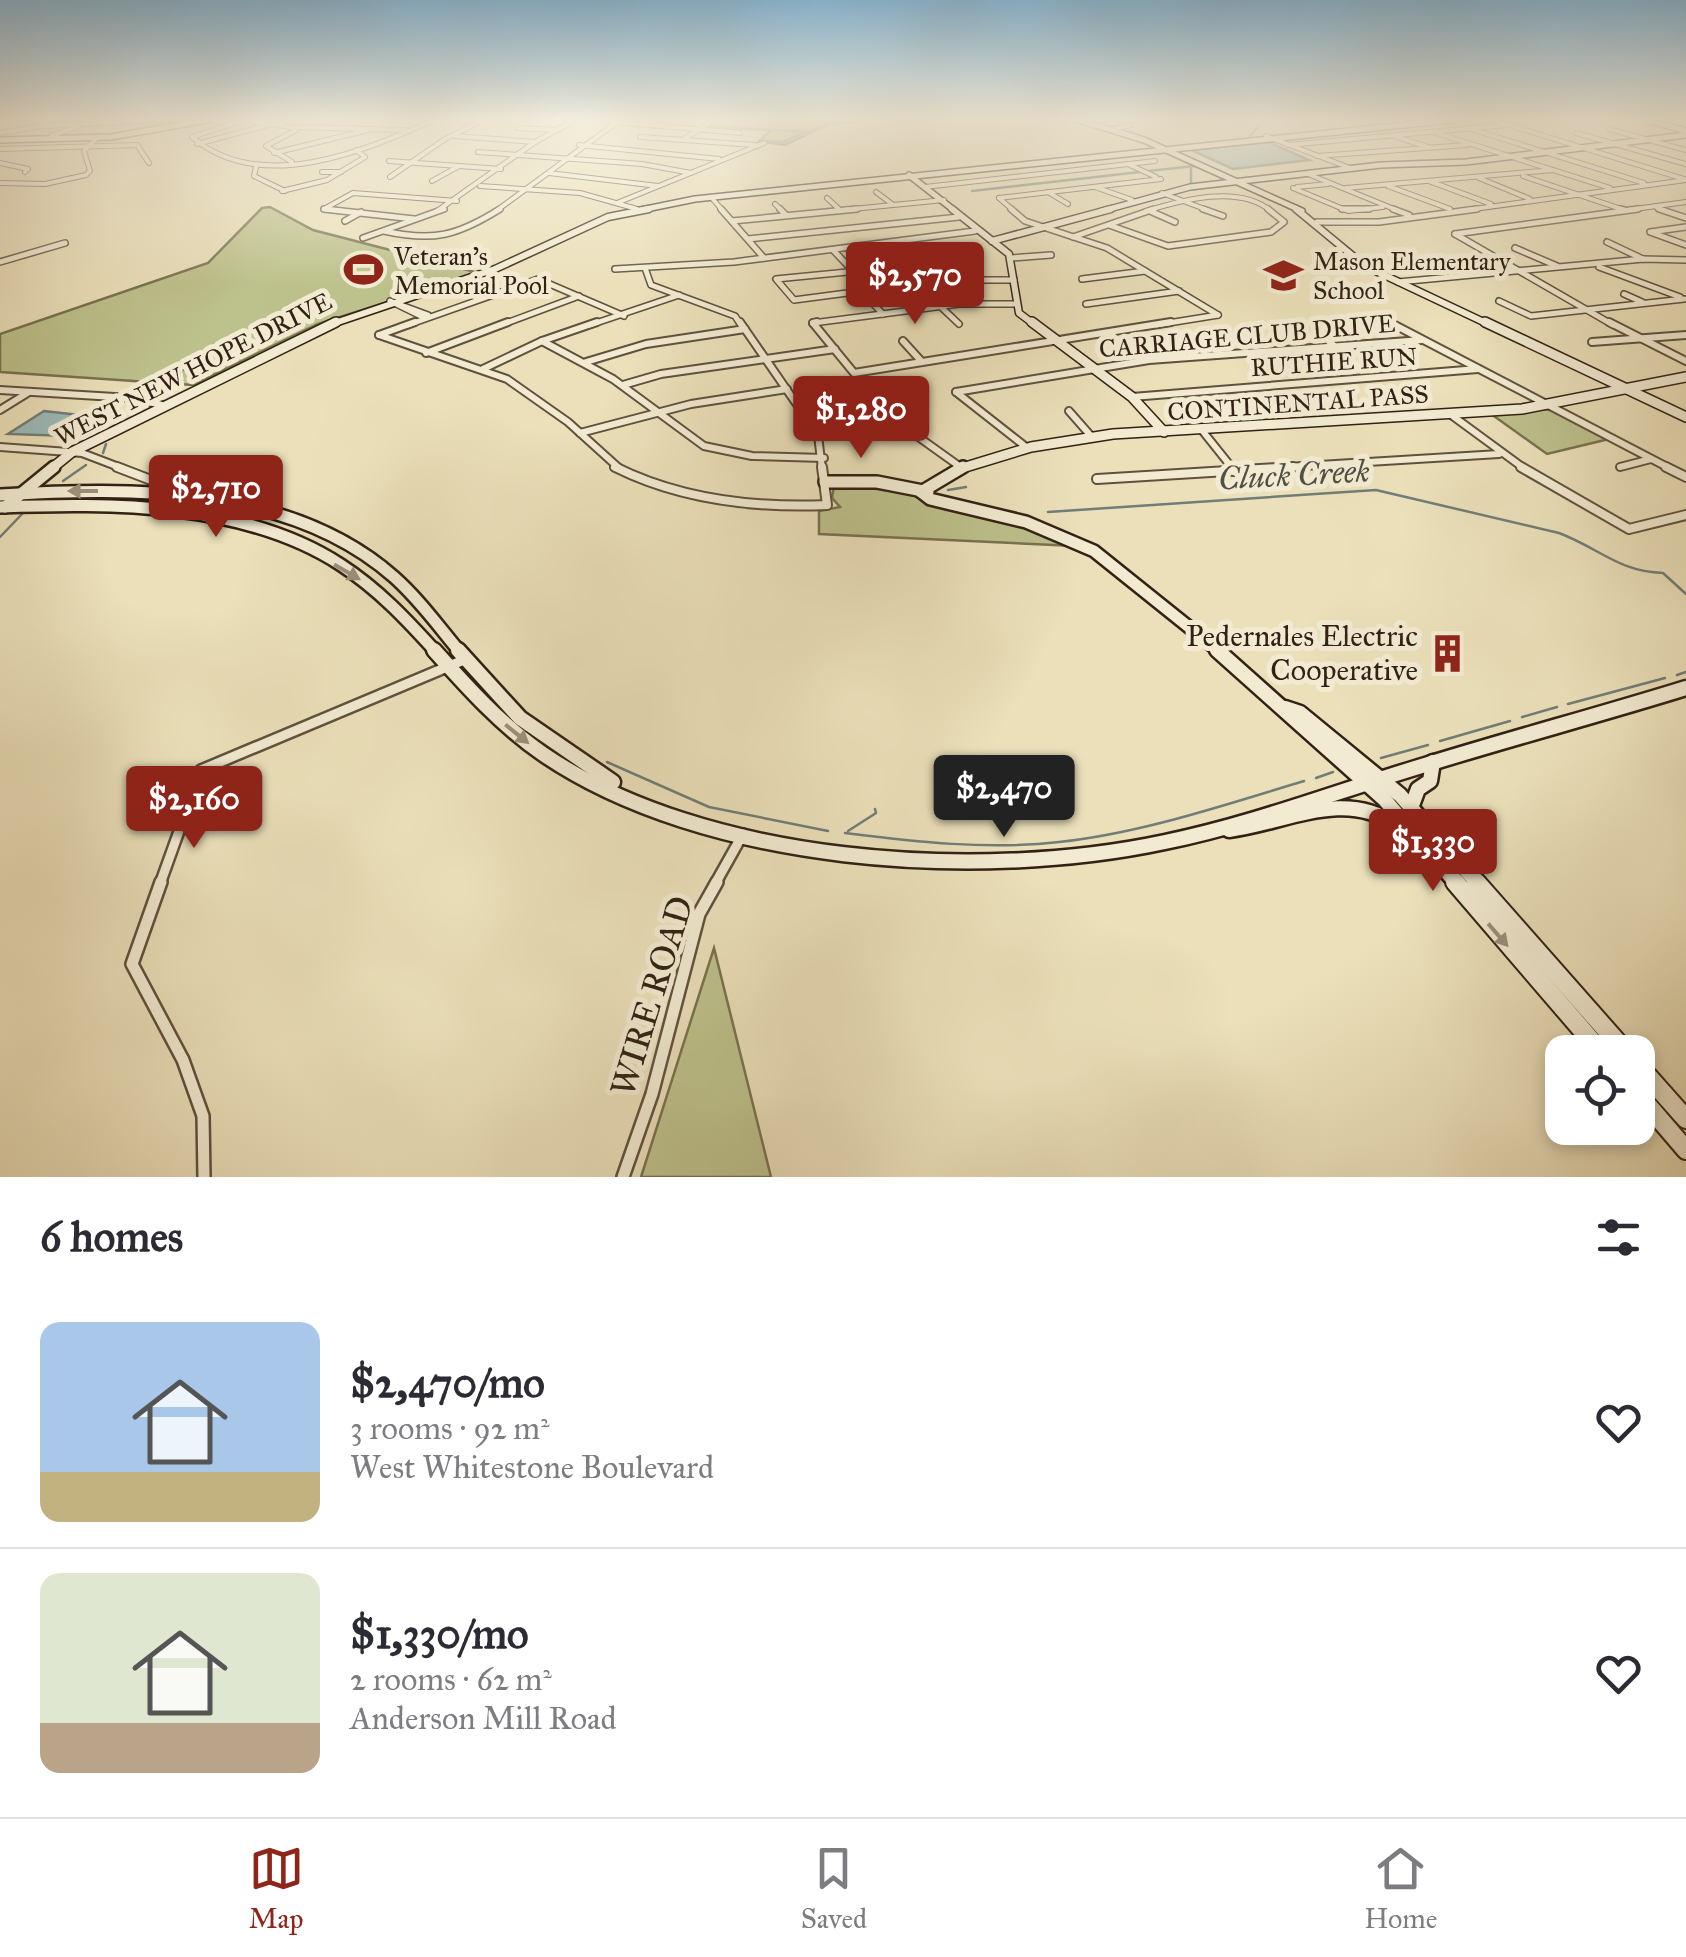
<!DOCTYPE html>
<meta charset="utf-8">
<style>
:root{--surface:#fff;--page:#f7f7f7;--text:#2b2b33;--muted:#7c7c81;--line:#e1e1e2;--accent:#8f2418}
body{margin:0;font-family:"IM FELL Great Primer",serif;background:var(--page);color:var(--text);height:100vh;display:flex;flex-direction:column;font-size:38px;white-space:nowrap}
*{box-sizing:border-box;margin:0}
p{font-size:32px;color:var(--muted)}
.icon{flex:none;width:55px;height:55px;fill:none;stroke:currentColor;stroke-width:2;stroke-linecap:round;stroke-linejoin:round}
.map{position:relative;height:1177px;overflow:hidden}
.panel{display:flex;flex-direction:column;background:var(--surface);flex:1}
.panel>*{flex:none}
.controls{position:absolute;left:1545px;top:1035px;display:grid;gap:20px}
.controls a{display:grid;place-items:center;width:110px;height:110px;border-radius:20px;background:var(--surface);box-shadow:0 5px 15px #0003;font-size:50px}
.price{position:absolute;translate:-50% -85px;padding:0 22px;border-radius:10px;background:var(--accent);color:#fff;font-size:32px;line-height:65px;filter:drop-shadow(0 2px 5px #0008)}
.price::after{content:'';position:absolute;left:50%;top:60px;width:30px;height:22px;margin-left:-15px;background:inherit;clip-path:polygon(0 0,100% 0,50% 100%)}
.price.current{background:#222;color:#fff}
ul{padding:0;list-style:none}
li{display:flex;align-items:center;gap:30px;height:250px;padding:0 40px}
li+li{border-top:2px solid var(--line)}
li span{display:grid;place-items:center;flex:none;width:280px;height:200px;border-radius:20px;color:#555}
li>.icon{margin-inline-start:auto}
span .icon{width:120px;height:120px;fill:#fffc;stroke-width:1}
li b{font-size:42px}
h2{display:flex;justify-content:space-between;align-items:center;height:120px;padding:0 40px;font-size:42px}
.menu{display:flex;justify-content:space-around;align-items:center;height:140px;border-top:2px solid var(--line);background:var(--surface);font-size:28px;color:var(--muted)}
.menu a{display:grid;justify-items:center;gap:5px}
.menu .current{color:var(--accent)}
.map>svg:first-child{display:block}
.green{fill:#bdc18c;stroke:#787150;stroke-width:2.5}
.water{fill:#9bbbb9;stroke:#717d77;stroke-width:2.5}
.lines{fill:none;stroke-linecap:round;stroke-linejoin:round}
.stream{stroke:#717d77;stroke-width:2.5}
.street-far5-casing{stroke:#60513e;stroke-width:6}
.street-far4-casing{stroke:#60513e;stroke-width:8}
.street-far3-casing{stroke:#60513e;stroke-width:10}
.street-far2-casing{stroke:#60513e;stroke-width:12}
.street-far1-casing{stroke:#60513e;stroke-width:14}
.street-casing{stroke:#60513e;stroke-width:16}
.secondary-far5-casing{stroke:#322114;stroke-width:8}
.secondary-far4-casing{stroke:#322114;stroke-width:9}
.secondary-far3-casing{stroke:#322114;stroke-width:12}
.secondary-far2-casing{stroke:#322114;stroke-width:16}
.secondary-far1-casing{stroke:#322114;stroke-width:19}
.secondary-casing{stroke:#322114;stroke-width:22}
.street-far5{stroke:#f2ebd2;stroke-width:4}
.street-far4{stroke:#f2ebd2;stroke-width:5}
.street-far3{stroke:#f2ebd2;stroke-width:6}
.street-far2{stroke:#f2ebd2;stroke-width:8}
.street-far1{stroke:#f2ebd2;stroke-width:9}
.street{stroke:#f2ebd2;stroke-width:11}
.secondary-far5{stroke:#f2ebd2;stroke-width:5}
.secondary-far4{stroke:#f2ebd2;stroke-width:6}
.secondary-far3{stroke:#f2ebd2;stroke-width:9}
.secondary-far2{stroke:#f2ebd2;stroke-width:11}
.secondary-far1{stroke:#f2ebd2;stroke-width:14}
.secondary{stroke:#f2ebd2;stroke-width:18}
.oneway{fill:#9c907c}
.labels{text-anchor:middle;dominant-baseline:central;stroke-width:10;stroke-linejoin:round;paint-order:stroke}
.far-poi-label{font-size:25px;fill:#322114;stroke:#f2ebd2;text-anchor:start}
.far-street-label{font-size:25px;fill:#322114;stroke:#f2ebd2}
.poi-label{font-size:30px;fill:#322114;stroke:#f2ebd2;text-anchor:end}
.water-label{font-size:32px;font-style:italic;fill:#524f46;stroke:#f2ebd2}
.near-street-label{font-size:35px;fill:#322114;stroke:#f2ebd2}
</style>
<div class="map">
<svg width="1686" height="1177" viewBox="0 0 1686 1177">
<rect width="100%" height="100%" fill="#ebe0ba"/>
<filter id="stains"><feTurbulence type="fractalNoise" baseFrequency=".002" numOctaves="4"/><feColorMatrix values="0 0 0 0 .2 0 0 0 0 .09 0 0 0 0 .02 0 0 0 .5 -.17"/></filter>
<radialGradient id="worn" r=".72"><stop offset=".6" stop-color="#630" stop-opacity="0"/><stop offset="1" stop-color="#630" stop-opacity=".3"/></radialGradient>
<!-- green -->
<g class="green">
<polygon points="734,120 877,120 829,124 785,145 759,141 771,130 705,127 712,121"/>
<polygon points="270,207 313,230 479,273 318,324 193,385 0,372 0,334 208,263 262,208"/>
<polygon points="1546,409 1554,411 1609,439 1547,454 1491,414"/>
<path d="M834,486C915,487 999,517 1075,546L819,534V511L840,507L832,498Z"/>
<polygon points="714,948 771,1177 641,1177"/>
</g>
<!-- water -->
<g class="water">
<polygon points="1268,142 1309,160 1233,169 1191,150"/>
<polygon points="44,411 106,418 70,436 8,434"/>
</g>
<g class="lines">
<!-- stream -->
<g class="stream">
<polyline points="811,120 853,120"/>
<polyline points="1034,120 1074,122"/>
<polyline points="710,126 808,132"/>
<polyline points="1250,136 1264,120"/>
<polyline points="767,141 783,142 827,123"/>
<polyline points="1191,166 1191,184"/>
<polyline points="1148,171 1195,166"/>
<polyline points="972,191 1140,172"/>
<polyline points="170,379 197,360"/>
<polyline points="167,381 163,384 176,388"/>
<polyline points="75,434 82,437"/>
<polyline points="103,453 106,444"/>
<polyline points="63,481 86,465"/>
<polyline points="948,490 966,487"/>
<path d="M1048,512L1376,490L1559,533C1599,548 1619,572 1663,573L1686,594"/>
<polyline points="0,537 24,512"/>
<polyline points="1677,675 1686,672"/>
<polyline points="1568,704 1665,678"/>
<polyline points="1522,717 1557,707"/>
<polyline points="1440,741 1510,721"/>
<polyline points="1381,758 1428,745"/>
<polyline points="607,762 709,807 828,831"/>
<polyline points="1316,778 1333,772"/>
<polyline points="848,831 876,813 875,809"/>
<path d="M845,833C916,842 988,850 1059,842C1142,833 1224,805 1304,781"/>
</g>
<defs>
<g id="street-far5">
<polyline points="241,120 291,127 406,130"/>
<path d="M243,120L192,137C260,195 362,152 434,120"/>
<polyline points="592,120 740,133"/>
<polyline points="1493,120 1684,179"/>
<polyline points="518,128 557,130"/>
<polyline points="1115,129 1130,125"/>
<polyline points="1471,129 1644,183"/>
<polyline points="1609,129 1686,150"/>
<polyline points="1433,132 1610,188"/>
<polyline points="0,133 42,126 163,120"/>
<polyline points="1576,133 1686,164"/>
<polyline points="51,136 79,126"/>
<polyline points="455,136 535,142"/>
<polyline points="1266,136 1350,168"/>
<polyline points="1394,136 1428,147"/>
<polyline points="640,137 755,145"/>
<polyline points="684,139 714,120"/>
<polyline points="197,144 287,120"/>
<polyline points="579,145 719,159"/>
<polyline points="1288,145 1506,125"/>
<polyline points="0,149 137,145 149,163"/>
<polyline points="478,152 642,164 691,173"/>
<polyline points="274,153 368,130"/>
<polyline points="1317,156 1467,145"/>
<polyline points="389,161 501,169"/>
<polyline points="292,162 266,146 296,130"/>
<polyline points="0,163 28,169 25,172"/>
<polyline points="1128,164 1156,177"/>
<polyline points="256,167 254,176 285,191"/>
<polyline points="322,172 341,172"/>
<polyline points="549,173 658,186"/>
<polyline points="1308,174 1399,211"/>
<polyline points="1523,176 1624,210"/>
<polyline points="390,177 445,139 483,120"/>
<polyline points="1479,178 1530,199"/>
<polyline points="432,181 459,166"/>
<polyline points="1429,181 1491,204"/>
<polyline points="0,183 45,184 86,175 90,171 84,151 96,139"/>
<polyline points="480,186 580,193 637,209"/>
<polyline points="1388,186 1450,209"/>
<polyline points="925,187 1155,161"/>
<polyline points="1095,187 1132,200"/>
<polyline points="1297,187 1328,184"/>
<polyline points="1293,188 1348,211 1383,207"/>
<polyline points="1346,188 1553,170"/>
<polyline points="282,191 327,180 365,157 356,150"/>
<polyline points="876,192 892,204"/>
<polyline points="1048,192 1068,204"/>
<polyline points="1162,193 1210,211"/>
<polyline points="711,197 723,211"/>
<polyline points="827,198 840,210"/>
<polyline points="999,198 1014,211"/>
<polyline points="999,198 1161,179"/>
<polyline points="617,203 764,143"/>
<polyline points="775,204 782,211"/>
<polyline points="1657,208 1666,211"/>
<polyline points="324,209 353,193 457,201"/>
<polyline points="324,209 343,211"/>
<polyline points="437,211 535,142 575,120"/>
<polyline points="496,211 620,120"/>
<polyline points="832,211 944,200"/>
<path d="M1146,211C1182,200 1239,184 1271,211"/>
<polyline points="1459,211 1686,180"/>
<polyline points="1620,211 1686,202"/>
</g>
<g id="street-far4">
<polyline points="324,209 414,219"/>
<polyline points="721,209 764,258"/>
<polyline points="780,209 786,215"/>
<polyline points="1011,209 1025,221 1107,248 1218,315"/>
<polyline points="1203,209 1223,216"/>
<polyline points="1342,209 1369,209"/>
<polyline points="1393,209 1409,215"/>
<polyline points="1620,209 1624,210"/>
<polyline points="1659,209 1686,218"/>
<polyline points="1150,211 1175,222"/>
<polyline points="345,221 361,212"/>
<polyline points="732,221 857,209"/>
<polyline points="1317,222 1379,222 1477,209"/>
<polyline points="1109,225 1168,246 1271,232 1284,222 1268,209"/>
<polyline points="1686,227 1650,232 1686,245"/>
<path d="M384,231C433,242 457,236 500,209"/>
<polyline points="1455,234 1613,325"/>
<polyline points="1455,234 1638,209"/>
<polyline points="1073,237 1154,209"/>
<polyline points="363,238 444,209"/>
<polyline points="748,239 959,217"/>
<polyline points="1607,242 1643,259"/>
<polyline points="1515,248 1557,266"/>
<polyline points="833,250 854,272"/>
<polyline points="1011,258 1051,255"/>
<polyline points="942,259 971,280 1014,280"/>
<polyline points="0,262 65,243"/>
<polyline points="1599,267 1680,297"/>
<polyline points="645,268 651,285 735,316 741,325"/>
<polygon points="888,268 908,285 794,300 776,279"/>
<polyline points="615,269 734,262 975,231"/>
<polyline points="1082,279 1145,271"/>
<polyline points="1398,282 1643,259 1686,260"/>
<polyline points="861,291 883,314"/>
<polyline points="1624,294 1642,302"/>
<polyline points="1499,301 1531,316 1684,299"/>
<polyline points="1086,304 1179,291"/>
<polyline points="940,306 959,324"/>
<polyline points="423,317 390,301 428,315"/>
<polyline points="1384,320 1394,325"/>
<polyline points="813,323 959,304 1015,304"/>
<polyline points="408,325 538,279 624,316"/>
<polyline points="501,325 579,296"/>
<polyline points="590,325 679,295"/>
<polyline points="1156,325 1218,315"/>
</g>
<g id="street-far3">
<polyline points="740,322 818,435 822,469"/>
<polyline points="1389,322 1671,469"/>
<polyline points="1609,322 1686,361"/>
<polyline points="813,323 854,373 1171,322"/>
<polyline points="813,323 817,322"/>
<polyline points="1319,333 1338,349"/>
<polyline points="379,335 507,379 568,422 620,469"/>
<polyline points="379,335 415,322"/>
<polyline points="542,341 613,379 704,446 752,456 824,458"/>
<polyline points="903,341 922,362"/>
<polyline points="1592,342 1686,335"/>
<polyline points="426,353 508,322"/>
<polyline points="586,362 646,344 745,329"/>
<polyline points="483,369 542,341 597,322"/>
<polyline points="623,385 661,374 835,349"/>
<polyline points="0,390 131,398 162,405"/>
<polyline points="956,392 1149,360 1422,340"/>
<polyline points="956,392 1026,447"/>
<polyline points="1132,397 1478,369"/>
<polyline points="0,410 29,392"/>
<polyline points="1069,411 1091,436"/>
<polyline points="1450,414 1525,469"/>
<polyline points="811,423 878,408 959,466"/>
<polyline points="1201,429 1233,469"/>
<polyline points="580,433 691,404 787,389"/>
<polyline points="0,447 82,453 124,469"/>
<polyline points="1620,467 1651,459"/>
<polyline points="1253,469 1499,454"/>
</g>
<g id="street-far2">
<polyline points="117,467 151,480 192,479"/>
<path d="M615,467C679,499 756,508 827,505L822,467"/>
<polyline points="1231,467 1234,471"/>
<polyline points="1521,467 1629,529 1686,515"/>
<polyline points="1666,467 1686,477"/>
<polyline points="1097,479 1293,467"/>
</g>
<g id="street-far1">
<polyline points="160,884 201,770 466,659"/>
<polyline points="715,884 743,834"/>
</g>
<g id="street">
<polyline points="161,882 132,964 183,1060 203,1116 204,1177"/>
<polyline points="623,1177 652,1094 699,914 717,882"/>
</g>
<g id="secondary-far5">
<polyline points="1079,120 1144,140 1302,211"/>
<polyline points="1647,120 1686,131"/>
<polyline points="0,140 111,137 207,120"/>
<polyline points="909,175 955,211"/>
<polyline points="636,211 695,199 1452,120"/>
<polyline points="1102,211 1190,187 1381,165 1466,162 1686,135"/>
</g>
<g id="secondary-far4">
<polyline points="952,209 1009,254 1019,313 1035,325"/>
<polyline points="1296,209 1365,266 1490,325"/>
<polyline points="992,241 1111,209"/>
<polyline points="329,325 495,269 608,217 649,209"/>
</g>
<g id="secondary-far3">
<polyline points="1032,322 1132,397 1164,432"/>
<polyline points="1485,322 1686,417"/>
<polyline points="51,469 72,452 336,322"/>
<polyline points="959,469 1031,447 1113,434 1522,409 1686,377"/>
</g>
<g id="secondary-far2">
<polyline points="825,482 877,482 928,492"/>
<polyline points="921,492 930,499 1026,522 1094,551 1220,652"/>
<polyline points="921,492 963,467"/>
<path d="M0,495C131,487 290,485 394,577C419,599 439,627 460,652"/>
<path d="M0,507C110,503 245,502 341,565C378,589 407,620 436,652"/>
<polyline points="5,507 54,467"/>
</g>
<g id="secondary-far1">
<path d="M434,650C467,687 501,725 543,754C704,864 978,882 1165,842C1253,824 1338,791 1425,765C1512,738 1599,715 1686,688"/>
<polyline points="458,650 520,718 613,782"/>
<polyline points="1217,650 1384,799 1457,884"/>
<polyline points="1285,708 1300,713 1400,795 1478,884"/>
<polyline points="1411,808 1418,789 1430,781 1433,762"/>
<path d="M1229,830C1285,823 1344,788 1396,825"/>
</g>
<g id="secondary">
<polyline points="1455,882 1601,1052"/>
<polyline points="1476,882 1626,1052"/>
<polyline points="1638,1065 1686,1119"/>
<polyline points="1638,1094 1686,1150"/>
</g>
</defs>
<!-- street-far5 casing -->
<use href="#street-far5" class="street-far5-casing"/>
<!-- street-far4 casing -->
<use href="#street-far4" class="street-far4-casing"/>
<!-- street-far3 casing -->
<use href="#street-far3" class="street-far3-casing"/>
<!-- street-far2 casing -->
<use href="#street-far2" class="street-far2-casing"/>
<!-- street-far1 casing -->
<use href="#street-far1" class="street-far1-casing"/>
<!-- street casing -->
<use href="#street" class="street-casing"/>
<!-- secondary-far5 casing -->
<use href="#secondary-far5" class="secondary-far5-casing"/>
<!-- secondary-far4 casing -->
<use href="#secondary-far4" class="secondary-far4-casing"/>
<!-- secondary-far3 casing -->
<use href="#secondary-far3" class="secondary-far3-casing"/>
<!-- secondary-far2 casing -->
<use href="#secondary-far2" class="secondary-far2-casing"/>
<!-- secondary-far1 casing -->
<use href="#secondary-far1" class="secondary-far1-casing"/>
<!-- secondary casing -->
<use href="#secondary" class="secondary-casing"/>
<!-- street-far5 -->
<use href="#street-far5" class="street-far5"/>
<!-- street-far4 -->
<use href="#street-far4" class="street-far4"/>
<!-- street-far3 -->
<use href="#street-far3" class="street-far3"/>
<!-- street-far2 -->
<use href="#street-far2" class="street-far2"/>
<!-- street-far1 -->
<use href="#street-far1" class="street-far1"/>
<!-- street -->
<use href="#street" class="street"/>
<!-- secondary-far5 -->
<use href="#secondary-far5" class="secondary-far5"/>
<!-- secondary-far4 -->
<use href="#secondary-far4" class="secondary-far4"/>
<!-- secondary-far3 -->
<use href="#secondary-far3" class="secondary-far3"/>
<!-- secondary-far2 -->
<use href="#secondary-far2" class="secondary-far2"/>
<!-- secondary-far1 -->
<use href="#secondary-far1" class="secondary-far1"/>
<!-- secondary -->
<use href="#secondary" class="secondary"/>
</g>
<!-- one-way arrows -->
<defs><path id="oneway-solid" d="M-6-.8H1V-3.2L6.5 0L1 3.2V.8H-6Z" transform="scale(2.5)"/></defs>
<g class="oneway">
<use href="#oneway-solid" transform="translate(83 491) rotate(-180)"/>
<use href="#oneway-solid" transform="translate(347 572) rotate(30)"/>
<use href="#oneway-solid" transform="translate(517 734) rotate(39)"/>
<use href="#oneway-solid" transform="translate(1498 935) rotate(49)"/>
</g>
<!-- sky -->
<linearGradient id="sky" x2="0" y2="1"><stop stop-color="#89b7d5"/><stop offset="0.42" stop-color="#f6f1e0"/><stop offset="1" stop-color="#f6f1e0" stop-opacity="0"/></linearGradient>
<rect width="1686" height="285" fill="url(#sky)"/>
<!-- icons -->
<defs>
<symbol id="stadium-bare" viewBox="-9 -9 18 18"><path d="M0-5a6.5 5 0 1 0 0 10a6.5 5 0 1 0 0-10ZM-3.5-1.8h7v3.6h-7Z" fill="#8f2418" stroke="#f2ebd2" stroke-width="2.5" paint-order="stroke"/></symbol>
<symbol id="school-bare" viewBox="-9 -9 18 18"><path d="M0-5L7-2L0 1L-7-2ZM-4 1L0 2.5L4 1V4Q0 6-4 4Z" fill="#8f2418" stroke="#f2ebd2" stroke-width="2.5" paint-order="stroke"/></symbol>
<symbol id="building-bare" viewBox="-9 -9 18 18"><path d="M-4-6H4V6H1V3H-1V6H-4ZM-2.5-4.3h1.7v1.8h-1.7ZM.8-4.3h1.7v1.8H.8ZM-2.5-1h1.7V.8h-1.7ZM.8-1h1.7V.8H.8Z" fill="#8f2418" stroke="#f2ebd2" stroke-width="2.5" paint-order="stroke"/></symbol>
</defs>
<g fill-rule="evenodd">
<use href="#stadium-bare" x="336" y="242" width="55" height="55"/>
<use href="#school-bare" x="1256" y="248" width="55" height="55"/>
<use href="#building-bare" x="1420" y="626" width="55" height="55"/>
</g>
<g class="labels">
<!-- far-poi labels -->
<g class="far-poi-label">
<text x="394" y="256">Veteran's<tspan x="394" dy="29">Memorial Pool</tspan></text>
<text x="1313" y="261">Mason Elementary<tspan x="1313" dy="29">School</tspan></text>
</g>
<!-- far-street labels -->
<g class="far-street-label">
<text transform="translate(1247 336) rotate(-5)">CARRIAGE CLUB DRIVE</text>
<text transform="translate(1334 362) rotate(-4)">RUTHIE RUN</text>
<text transform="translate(193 369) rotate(-27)">WEST NEW HOPE DRIVE</text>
<text transform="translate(1298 403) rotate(-4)">CONTINENTAL PASS</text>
</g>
<!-- poi labels -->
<g class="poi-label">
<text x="1418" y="636">Pedernales Electric<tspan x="1418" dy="34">Cooperative</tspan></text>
</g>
<!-- water labels -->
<g class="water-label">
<text transform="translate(1294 475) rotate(-3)">Cluck Creek</text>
</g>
<!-- near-street labels -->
<g class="near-street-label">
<text transform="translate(652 996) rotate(-73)">WIRE ROAD</text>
</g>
</g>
<rect width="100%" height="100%" filter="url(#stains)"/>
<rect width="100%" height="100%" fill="url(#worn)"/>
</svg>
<div class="controls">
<a><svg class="icon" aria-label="locate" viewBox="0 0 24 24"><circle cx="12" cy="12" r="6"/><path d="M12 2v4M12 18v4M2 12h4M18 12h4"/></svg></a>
</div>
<b class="price" style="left:915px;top:327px">$2,570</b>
<b class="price" style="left:861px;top:461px">$1,280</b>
<b class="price" style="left:216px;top:540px">$2,710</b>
<b class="price current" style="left:1004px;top:840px">$2,470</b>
<b class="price" style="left:194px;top:851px">$2,160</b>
<b class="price" style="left:1433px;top:894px">$1,330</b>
</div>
<section class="panel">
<h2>6 homes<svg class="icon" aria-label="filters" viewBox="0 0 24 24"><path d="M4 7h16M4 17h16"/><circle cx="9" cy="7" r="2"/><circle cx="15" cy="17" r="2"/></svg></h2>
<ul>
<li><span style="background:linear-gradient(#a9c7e8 75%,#c2b280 0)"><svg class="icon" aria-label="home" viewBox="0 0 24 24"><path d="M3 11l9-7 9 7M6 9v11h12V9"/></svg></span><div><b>$2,470/mo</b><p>3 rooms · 92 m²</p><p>West Whitestone Boulevard</p></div><svg class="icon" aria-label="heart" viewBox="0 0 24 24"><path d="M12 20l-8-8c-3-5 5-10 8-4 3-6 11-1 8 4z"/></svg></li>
<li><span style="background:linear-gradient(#dfe7d0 75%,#b9a48a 0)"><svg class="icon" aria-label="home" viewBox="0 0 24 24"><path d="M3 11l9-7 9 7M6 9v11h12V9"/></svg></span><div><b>$1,330/mo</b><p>2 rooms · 62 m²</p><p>Anderson Mill Road</p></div><svg class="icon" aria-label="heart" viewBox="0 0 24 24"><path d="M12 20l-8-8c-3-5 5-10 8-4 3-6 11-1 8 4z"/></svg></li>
</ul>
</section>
<nav class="menu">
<a class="current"><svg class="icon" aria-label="map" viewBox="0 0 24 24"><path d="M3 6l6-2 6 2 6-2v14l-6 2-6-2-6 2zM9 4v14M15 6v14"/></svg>Map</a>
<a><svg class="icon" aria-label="saved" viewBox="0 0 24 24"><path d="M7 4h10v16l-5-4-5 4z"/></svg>Saved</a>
<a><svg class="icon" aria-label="home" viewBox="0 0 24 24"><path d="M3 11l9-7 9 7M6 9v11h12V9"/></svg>Home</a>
</nav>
